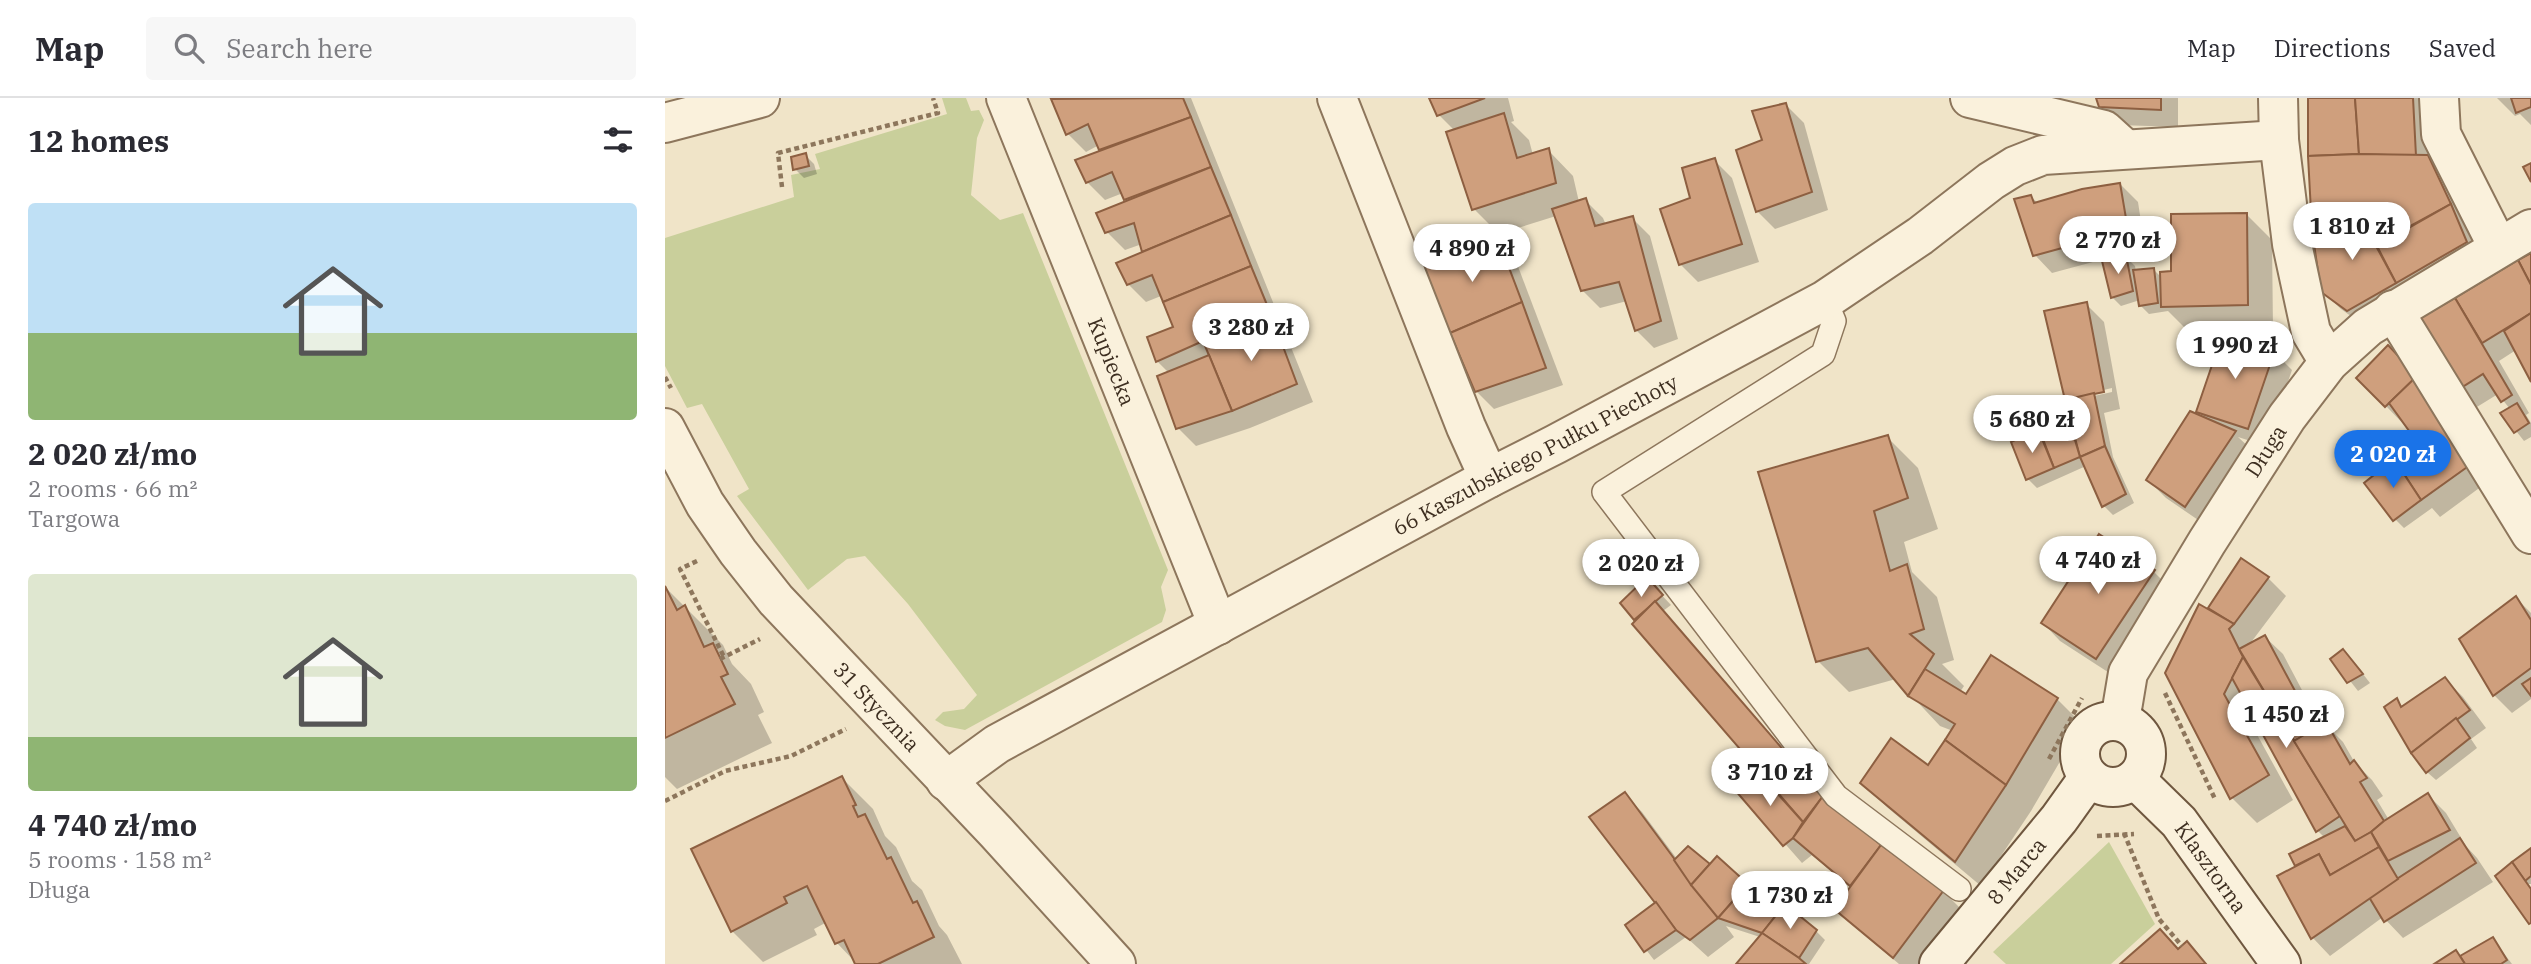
<!DOCTYPE html>
<meta charset="utf-8">
<style>
:root{--surface:#fff;--page:#f7f7f7;--text:#2b2b33;--muted:#7c7c81;--line:#e1e1e2;--accent:#1a73e8}
body{margin:0;font-family:"IBM Plex Serif",serif;background:var(--page);color:var(--text);height:100vh;display:flex;flex-direction:column;font-size:26px;white-space:nowrap}
*{box-sizing:border-box;margin:0}
p{font-size:23px;color:var(--muted)}
.icon{flex:none;width:38px;height:38px;fill:none;stroke:currentColor;stroke-width:2;stroke-linecap:round;stroke-linejoin:round}
.map{position:relative;flex:1;overflow:hidden}
.drawer{display:flex;flex-direction:column;background:var(--surface);width:665px}
.drawer>*{flex:none}
.price{position:absolute;translate:-50% -60px;padding:0 16px;border-radius:24px;background:#fff;color:#222;font-size:23px;line-height:46px;filter:drop-shadow(0 2px 4px #0008)}
.price::after{content:'';position:absolute;left:50%;top:42px;width:21px;height:16px;margin-left:-10px;background:inherit;clip-path:polygon(0 0,100% 0,50% 100%)}
.price.active{background:var(--accent);color:#fff}
ul{padding:0;list-style:none}
li{display:grid;align-content:center;gap:14px;height:371px;padding:0 28px}
li span{display:grid;place-items:center;height:217px;border-radius:7px;color:#555}
li>.icon{margin-inline-start:auto}
span .icon{width:126px;height:126px;fill:#fffc;stroke-width:1}
li b{font-size:30px}
h2{display:flex;justify-content:space-between;align-items:center;height:84px;padding:0 28px;font-size:30px}
header{display:flex;align-items:center;gap:42px;box-sizing:border-box;height:98px;padding:0 35px;background:var(--surface);border-bottom:2px solid var(--line)}
header strong{font-size:33px}
nav{display:flex;gap:38px;margin-inline-start:auto;font-size:24px}
.search{width:490px;height:63px;background:var(--page);display:flex;align-items:center;gap:18px;box-sizing:border-box;padding:0 24px;border-radius:7px;color:var(--muted);font-size:26px}
main{display:flex;flex:1;min-height:0}
.map>svg:first-child{display:block}
.green{fill:#c9cf9b}
.shadow{fill:#0003;fill-rule:evenodd}
.building{fill:#cf9f7d;stroke:#8d5f41;stroke-width:2}
.lines{fill:none;stroke-linecap:round;stroke-linejoin:round}
.lane-casing{stroke:#8d765c;stroke-width:26}
.street-casing{stroke:#8d765c;stroke-width:42}
.secondary-casing{stroke:#6f573f;stroke-width:42}
.path{stroke:#8d765c;stroke-width:4.5;stroke-dasharray:5 3.5;stroke-linecap:butt}
.lane{stroke:#faf1dc;stroke-width:23}
.street{stroke:#faf1dc;stroke-width:38}
.secondary{stroke:#faf1dc;stroke-width:38}
.labels{text-anchor:middle;dominant-baseline:central;stroke-width:5;stroke-linejoin:round;paint-order:stroke}
.street-label{font-size:21px;fill:#3d2e20;stroke:#f7eed8}
</style>
<header>
<strong>Map</strong>
<div class="search"><svg class="icon" aria-label="search" viewBox="0 0 24 24"><circle cx="10" cy="10" r="6"/><path d="M15 15l6 6"/></svg>Search here</div>
<nav><a>Map</a><a>Directions</a><a>Saved</a></nav>
</header>
<main>
<section class="drawer">
<h2>12 homes<svg class="icon" aria-label="filters" viewBox="0 0 24 24"><path d="M4 7h16M4 17h16"/><circle cx="9" cy="7" r="2"/><circle cx="15" cy="17" r="2"/></svg></h2>
<ul>
<li><span style="background:linear-gradient(#bfe0f5 60%,#8fb573 0)"><svg class="icon" aria-label="home" viewBox="0 0 24 24"><path d="M3 11l9-7 9 7M6 9v11h12V9"/></svg></span><div><b>2 020 zł/mo</b><p>2 rooms · 66 m²</p><p>Targowa</p></div></li>
<li><span style="background:linear-gradient(#dfe7d0 75%,#8fb573 0)"><svg class="icon" aria-label="home" viewBox="0 0 24 24"><path d="M3 11l9-7 9 7M6 9v11h12V9"/></svg></span><div><b>4 740 zł/mo</b><p>5 rooms · 158 m²</p><p>Długa</p></div></li>
</ul>
</section>
<div class="map">
<svg width="1866" height="866" viewBox="0 0 1866 866">
<rect width="100%" height="100%" fill="#f0e4c8"/>
<!-- green -->
<g class="green">
<polygon points="277,0 301,0 306,13 314,12 319,22 312,40 306,97 335,122 358,115 503,472 496,489 501,512 497,524 300,632 280,628 270,622 278,614 299,611 312,597 243,506 200,458 182,461 143,492 72,398 84,391 37,306 22,310 0,268 0,140 129,99 126,77 155,71 150,56 282,16"/>
<polygon points="1444,744 1490,826 1446,866 1341,866 1328,854"/>
</g>
<!-- shadow -->
<g class="shadow">
<polygon points="392,0 526,0 648,304 585,330 531,348 513,330 504,275 492,263 511,230 496,198 481,204 463,186 479,155 477,146 460,152 442,134 433,116 461,103 458,95 440,102 422,84 436,53 434,47 421,54 403,36 388,2"/>
<polygon points="766,0 843,0 849,23 846,24 864,42 868,57 883,52 908,78 914,104 920,102 938,120 941,127 967,120 985,138 1013,241 989,250 971,232 962,203 935,210 917,192 891,118 834,136 809,111 790,33 774,17"/>
<polygon points="1433,0 1513,0 1513,29 1454,27 1436,9"/>
<polygon points="1645,0 1772,0 1818,162 1701,229 1676,211 1657,193"/>
<polygon points="1832,0 1866,0 1866,27 1855,16 1850,18"/>
<polygon points="1121,7 1139,25 1163,112 1110,131 1092,113 1099,43"/>
<polygon points="140,57 149,66 152,76 139,80 130,71"/>
<polygon points="1049,62 1067,80 1094,164 1033,184 1015,166 1027,101"/>
<polygon points="1455,86 1473,104 1480,150 1387,175 1370,157 1366,99 1373,105"/>
<polygon points="1581,116 1607,142 1608,232 1523,233 1503,213 1484,216 1475,207 1475,202 1456,208 1447,199 1461,159 1470,168 1471,174 1489,172 1497,180"/>
<polygon points="831,140 849,158 898,287 829,311 811,293"/>
<polygon points="1866,157 1866,280 1851,252 1834,263 1864,315 1861,317 1866,325 1866,339 1859,343 1837,315 1845,311 1833,296 1807,312 1749,226"/>
<path d="M1421,206L1439,224L1455,311L1439,315L1448,359L1469,405L1448,417L1439,408L1421,368L1372,390L1363,381L1348,345L1373,333L1377,337L1406,323ZM1447,290V294L1429,298L1426,295Z"/>
<polygon points="1723,249 1821,385 1775,419 1767,410 1739,430 1730,421 1729,363 1735,367 1749,337 1694,280"/>
<polygon points="1609,254 1627,272 1601,348 1573,339 1587,352 1539,426 1501,400 1483,382 1542,322 1533,313"/>
<polygon points="1222,339 1253,370 1273,431 1239,444 1247,474 1272,499 1289,562 1277,566 1299,588 1295,594 1301,598 1392,601 1417,626 1366,713 1316,788 1223,710 1197,685 1263,669 1288,633 1275,628 1231,581 1184,594 1153,563"/>
<polygon points="1489,474 1506,491 1449,578 1395,543 1378,525"/>
<polygon points="1603,480 1621,498 1584,547 1600,539 1618,556 1657,630 1661,627 1678,644 1690,665 1707,682 1718,698 1712,702 1724,722 1763,697 1781,715 1801,748 1812,760 1828,784 1738,840 1718,819 1665,858 1648,840 1614,779 1632,769 1626,757 1660,740 1653,733 1588,615 1584,622 1628,702 1592,725 1567,700 1553,517 1545,509"/>
<polygon points="0,489 58,547 67,566 86,586 99,614 93,617 107,645 12,691 0,679"/>
<polygon points="990,490 1006,507 998,513 1171,711 1215,748 1278,793 1296,811 1255,866 1234,866 1189,828 1171,811 1186,790 1147,757 1137,765 1073,692 1110,693 1112,692 957,505"/>
<polygon points="1851,500 1866,515 1866,601 1847,615 1829,597 1797,541"/>
<polygon points="1668,561 1687,562 1705,585 1693,593"/>
<polygon points="1780,581 1798,599 1821,630 1806,641 1812,650 1771,682 1762,674 1731,603 1739,610"/>
<polygon points="177,680 208,711 220,738 231,749 247,783 257,792 274,828 282,837 297,866 192,866 172,845 162,824 149,831 152,837 98,864 67,833"/>
<polygon points="959,696 977,714 1012,761 1045,768 1082,787 1151,833 1160,842 1144,866 1074,866 1095,839 1061,828 1069,839 1043,859 1021,839 989,862 962,827 993,805"/>
<polygon points="1866,752 1866,786 1863,786 1866,790 1866,825 1832,778"/>
<polygon points="1828,841 1847,866 1772,866 1791,855 1796,860"/>
</g>
<!-- building -->
<g class="building">
<polygon points="518,0 526,19 434,52 423,26 401,37 386,1"/>
<polygon points="764,0 820,0 772,18"/>
<polygon points="1431,0 1496,0 1496,12 1434,9"/>
<polygon points="1643,0 1690,0 1694,56 1643,58"/>
<polygon points="1690,0 1748,0 1751,58 1694,56"/>
<polygon points="1846,0 1866,0 1866,9 1851,15"/>
<polygon points="1121,5 1147,94 1091,114 1071,52 1097,42 1087,13"/>
<polygon points="839,15 852,60 884,50 891,85 807,112 781,34"/>
<polygon points="526,19 546,69 459,102 447,74 421,85 410,62"/>
<polygon points="141,55 144,68 128,72 126,59"/>
<polygon points="1694,56 1763,57 1786,106 1727,138 1719,121 1647,132 1643,58"/>
<polygon points="1050,60 1077,146 1014,167 995,111 1025,100 1017,70"/>
<polygon points="1866,65 1866,84 1858,69"/>
<polygon points="546,69 566,117 477,154 469,125 440,135 431,115"/>
<polygon points="1455,85 1463,132 1368,158 1349,101 1366,97 1369,105 1417,91"/>
<polygon points="921,100 930,128 968,118 996,223 970,233 954,184 916,193 887,111"/>
<polygon points="1786,106 1802,144 1731,185 1712,148"/>
<polygon points="1582,115 1583,207 1496,209 1495,174 1506,173 1506,116"/>
<polygon points="566,117 586,168 498,204 487,177 462,187 451,165"/>
<polygon points="1719,121 1727,138 1711,148 1731,185 1682,213 1656,194 1647,132"/>
<polygon points="832,138 857,204 785,235 757,167"/>
<polygon points="1866,155 1866,187 1853,162"/>
<polygon points="1461,157 1468,193 1446,200 1437,163"/>
<polygon points="1853,162 1866,187 1866,215 1817,245 1790,200"/>
<polygon points="586,168 607,219 538,243 491,264 482,239 508,229 498,204"/>
<polygon points="1489,170 1493,205 1474,208 1468,172"/>
<polygon points="1790,200 1847,297 1836,304 1818,276 1788,295 1747,225"/>
<polygon points="857,204 881,270 810,294 785,235"/>
<polygon points="1422,204 1439,294 1400,302 1379,213"/>
<polygon points="1866,215 1866,284 1839,233"/>
<polygon points="607,219 632,286 567,313 538,243"/>
<polygon points="1558,235 1610,252 1583,331 1531,314"/>
<polygon points="1723,247 1752,278 1720,309 1691,280"/>
<polygon points="544,257 567,313 511,331 492,278"/>
<polygon points="1752,278 1805,367 1756,402 1724,353 1747,337 1724,305"/>
<polygon points="1429,295 1440,348 1415,359 1400,302"/>
<polygon points="1852,305 1864,325 1849,335 1835,315"/>
<polygon points="1525,313 1571,333 1520,409 1481,382"/>
<polygon points="1404,322 1415,359 1389,370 1376,336"/>
<polygon points="1373,331 1389,370 1361,382 1346,344"/>
<polygon points="1223,337 1243,400 1209,413 1225,473 1242,466 1259,531 1245,536 1269,556 1243,598 1203,550 1151,564 1093,374"/>
<polygon points="1440,348 1461,396 1437,409 1415,359"/>
<polygon points="1729,361 1756,402 1728,423 1699,385"/>
<polygon points="1434,436 1490,472 1431,561 1376,525"/>
<polygon points="1576,460 1604,479 1569,526 1543,510"/>
<polygon points="982,479 998,497 969,522 955,505"/>
<polygon points="0,488 12,512 20,507 39,549 48,545 63,576 56,579 70,606 0,640"/>
<polygon points="1851,498 1866,522 1866,570 1828,598 1794,541"/>
<polygon points="990,503 1158,698 1138,724 967,526"/>
<polygon points="1534,506 1569,526 1564,531 1578,559 1559,596 1604,677 1565,701 1500,575"/>
<polygon points="1600,537 1651,632 1629,643 1574,551"/>
<polygon points="1678,551 1698,576 1682,585 1665,561"/>
<polygon points="1326,557 1393,600 1341,687 1280,642 1290,626 1243,598 1260,571 1301,596"/>
<polygon points="1578,559 1675,718 1651,734 1567,580"/>
<polygon points="1780,579 1805,612 1746,655 1719,609 1732,600 1736,609"/>
<polygon points="1866,580 1866,598 1857,586"/>
<polygon points="1791,620 1805,640 1761,675 1746,655"/>
<polygon points="1661,624 1685,666 1689,662 1702,680 1695,684 1719,723 1706,734 1690,743 1629,643"/>
<polygon points="1226,640 1263,667 1280,642 1341,687 1290,764 1195,685"/>
<polygon points="1091,672 1138,724 1128,740 1118,748 1070,692"/>
<polygon points="177,678 191,707 188,708 193,719 200,716 222,761 226,759 248,805 252,803 269,839 213,866 190,866 179,842 170,846 142,788 119,799 122,805 66,834 26,751"/>
<polygon points="960,694 1053,820 1025,842 1011,832 924,719"/>
<polygon points="1763,695 1785,732 1723,763 1706,734 1719,723"/>
<polygon points="1158,698 1216,747 1185,788 1128,740"/>
<polygon points="1680,728 1690,743 1706,734 1714,749 1665,777 1654,756 1630,768 1624,756"/>
<polygon points="1795,740 1811,765 1719,824 1704,799"/>
<polygon points="1216,747 1279,792 1228,860 1169,811"/>
<polygon points="1023,748 1045,766 1026,787 1009,762"/>
<polygon points="1714,749 1733,781 1646,841 1612,778 1654,756 1665,777"/>
<polygon points="1866,750 1866,778 1860,783 1847,764"/>
<polygon points="1052,758 1083,786 1053,820 1026,787"/>
<polygon points="1847,764 1866,791 1866,825 1864,826 1830,778"/>
<polygon points="1083,786 1120,806 1097,835 1053,820"/>
<polygon points="991,804 1011,832 979,854 960,827"/>
<polygon points="1120,806 1152,832 1134,860 1097,835"/>
<polygon points="1495,831 1513,851 1522,843 1541,866 1455,866"/>
<polygon points="1097,835 1134,860 1141,866 1071,866"/>
<polygon points="1828,839 1842,862 1836,866 1800,866 1795,858"/>
<polygon points="1791,852 1800,866 1769,866"/>
</g>
<g class="lines">
<defs>
<polyline id="lane" points="1160,202 1169,223 1158,256 939,394 1171,698 1294,791"/>
<g id="street">
<path id="s1" d="M341,0L553,527"/>
<polyline points="672,0 801,329 824,380"/>
<polyline points="1305,0 1439,32 1460,51"/>
<polyline points="1613,0 1614,42 1627,146 1646,234 1664,264"/>
<polyline points="1774,0 1776,36 1827,137"/>
<polyline points="0,25 95,0"/>
<polyline points="1728,212 1866,436"/>
<path id="s2" d="M0,330L40,406L73,454L111,502L331,734L451,866"/>
<path id="s3" d="M1455,623L1463,575L1542,444L1622,319L1664,264L1703,229L1866,131"/>
<path id="s4" d="M281,683L332,646L824,380L891,346L1160,202L1255,138L1326,83L1350,68L1378,57L1614,42"/>
</g>
<g id="secondary">
<circle cx="1448" cy="656" r="33"/>
<path id="s5" d="M1470,681L1514,724L1616,866"/>
<path id="s6" d="M1274,866L1394,721L1424,679"/>
</g>
</defs>
<!-- lane casing -->
<use href="#lane" class="lane-casing"/>
<!-- street casing -->
<use href="#street" class="street-casing"/>
<!-- secondary casing -->
<use href="#secondary" class="secondary-casing"/>
<!-- path -->
<g class="path">
<polyline points="117,89 113,55 273,15 268,0"/>
<polyline points="0,279 6,290"/>
<polyline points="32,463 15,471 59,559"/>
<polyline points="55,561 95,541"/>
<polyline points="1500,595 1550,701"/>
<polyline points="1384,661 1417,600"/>
<polyline points="0,703 60,673 126,658 181,631"/>
<polyline points="1459,735 1494,821 1517,848"/>
<polyline points="1432,738 1469,736"/>
</g>
<!-- lane -->
<use href="#lane" class="lane"/>
<!-- street -->
<use href="#street" class="street"/>
<!-- secondary -->
<use href="#secondary" class="secondary"/>
</g>
<g class="labels">
<!-- street labels -->
<g class="street-label">
<text stroke="none"><textPath href="#s1" startOffset="284">Kupiecka</textPath></text>
<text stroke="none"><textPath href="#s3" startOffset="310">Długa</textPath></text>
<text stroke="none"><textPath href="#s4" startOffset="674">66 Kaszubskiego Pułku Piechoty</textPath></text>
<text stroke="none"><textPath href="#s2" startOffset="352">31 Stycznia</textPath></text>
<text stroke="none"><textPath href="#s5" startOffset="117">Klasztorna</textPath></text>
<text stroke="none"><textPath href="#s6" startOffset="121">8 Marca</textPath></text>
</g>
</g>
</svg>
<b class="price" style="left:1687px;top:164px">1 810 zł</b>
<b class="price" style="left:1453px;top:178px">2 770 zł</b>
<b class="price" style="left:807px;top:186px">4 890 zł</b>
<b class="price" style="left:586px;top:265px">3 280 zł</b>
<b class="price" style="left:1570px;top:283px">1 990 zł</b>
<b class="price" style="left:1367px;top:357px">5 680 zł</b>
<b class="price active" style="left:1728px;top:392px">2 020 zł</b>
<b class="price" style="left:1433px;top:498px">4 740 zł</b>
<b class="price" style="left:976px;top:501px">2 020 zł</b>
<b class="price" style="left:1621px;top:652px">1 450 zł</b>
<b class="price" style="left:1105px;top:710px">3 710 zł</b>
<b class="price" style="left:1125px;top:833px">1 730 zł</b>
</div>
</main>
